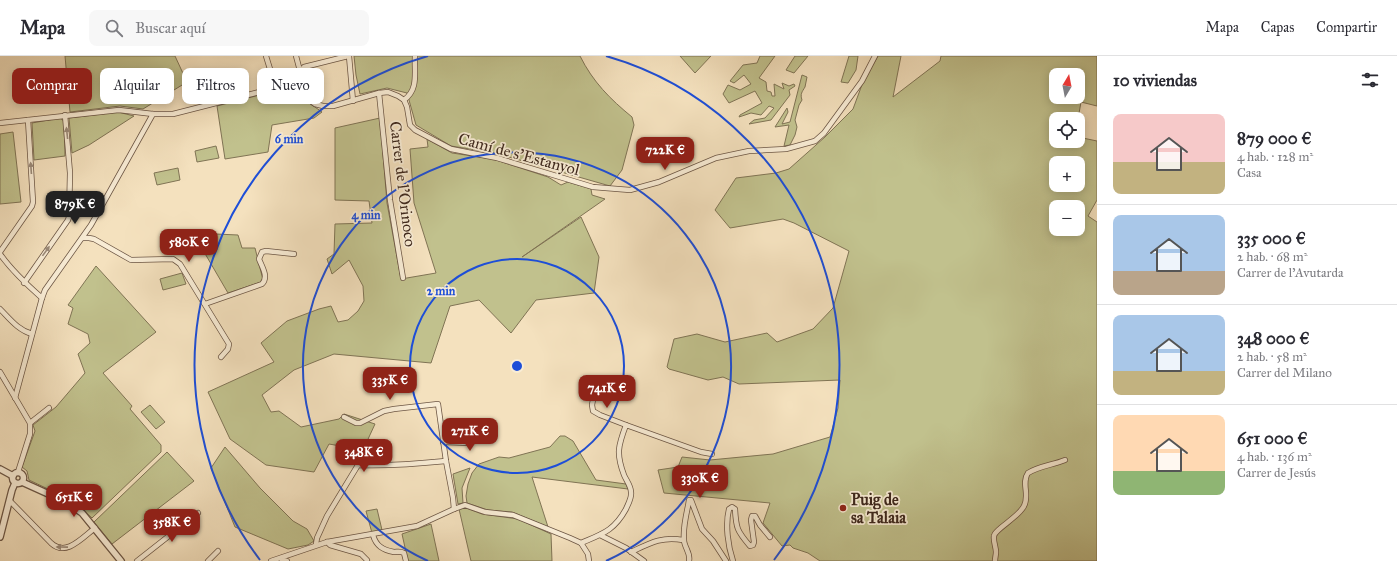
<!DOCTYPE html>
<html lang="es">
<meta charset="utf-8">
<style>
:root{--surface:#fff;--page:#f7f7f7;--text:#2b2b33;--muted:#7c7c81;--line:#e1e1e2;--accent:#8f2418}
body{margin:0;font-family:"IM FELL Great Primer",serif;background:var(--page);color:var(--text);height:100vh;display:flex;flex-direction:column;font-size:15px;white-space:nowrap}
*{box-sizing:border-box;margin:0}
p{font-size:13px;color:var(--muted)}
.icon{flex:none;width:22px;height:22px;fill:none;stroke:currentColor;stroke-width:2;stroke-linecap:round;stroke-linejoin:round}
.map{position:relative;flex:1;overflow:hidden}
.drawer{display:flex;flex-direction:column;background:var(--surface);width:300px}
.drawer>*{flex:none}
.top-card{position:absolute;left:12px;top:12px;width:380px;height:36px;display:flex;gap:8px}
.needle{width:26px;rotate:10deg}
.fabs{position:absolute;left:1049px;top:12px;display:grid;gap:8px}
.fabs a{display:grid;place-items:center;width:36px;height:36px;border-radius:8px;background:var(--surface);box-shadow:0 2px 10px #0003;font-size:20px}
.price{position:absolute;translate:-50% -34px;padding:0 9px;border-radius:8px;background:var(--accent);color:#fff;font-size:13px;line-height:26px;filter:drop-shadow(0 1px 2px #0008)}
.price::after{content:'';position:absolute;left:50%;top:24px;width:12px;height:9px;margin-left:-6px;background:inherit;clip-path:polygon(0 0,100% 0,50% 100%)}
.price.current{background:#222;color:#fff}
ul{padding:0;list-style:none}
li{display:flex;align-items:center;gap:12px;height:100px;padding:0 16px}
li+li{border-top:1px solid var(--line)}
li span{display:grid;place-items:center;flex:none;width:112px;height:80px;border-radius:8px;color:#555}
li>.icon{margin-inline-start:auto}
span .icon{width:48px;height:48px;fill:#fffc;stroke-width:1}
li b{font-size:17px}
h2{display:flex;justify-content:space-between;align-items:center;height:48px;padding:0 16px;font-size:17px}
.chip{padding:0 14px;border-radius:8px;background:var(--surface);box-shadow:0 2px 10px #0003;font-size:14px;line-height:36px}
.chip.current{background:var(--accent);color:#fff}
header{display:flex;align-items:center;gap:24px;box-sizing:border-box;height:56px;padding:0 20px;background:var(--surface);border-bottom:1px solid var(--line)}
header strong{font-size:19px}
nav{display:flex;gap:22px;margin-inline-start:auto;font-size:14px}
.search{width:280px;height:36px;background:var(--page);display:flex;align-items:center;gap:10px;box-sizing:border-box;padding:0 14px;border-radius:8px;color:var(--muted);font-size:15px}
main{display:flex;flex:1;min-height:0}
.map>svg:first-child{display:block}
.green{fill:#c1c18d;stroke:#807455;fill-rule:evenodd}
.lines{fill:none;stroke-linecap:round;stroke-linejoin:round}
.minor-casing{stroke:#6c5645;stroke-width:6}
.tertiary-casing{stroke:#6c5645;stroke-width:8}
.minor{stroke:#f8ecd5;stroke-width:4.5}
.tertiary{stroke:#f8ecd5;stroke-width:5.5}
.oneway{fill:#9b8a79}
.ring{fill:none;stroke:#1d4ed8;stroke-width:2}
.poi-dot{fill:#8f2418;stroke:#f8ecd5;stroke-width:1.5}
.labels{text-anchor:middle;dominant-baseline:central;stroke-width:3.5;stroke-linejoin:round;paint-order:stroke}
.street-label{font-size:16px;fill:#3e281d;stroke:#f8ecd5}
.poi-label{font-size:16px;font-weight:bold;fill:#3e281d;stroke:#f8ecd5;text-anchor:start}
.centre{fill:#1d4ed8;stroke:#f8ecd5;stroke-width:2}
.ring-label{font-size:12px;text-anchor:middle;font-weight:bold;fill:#1d4ed8;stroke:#f8ecd5;stroke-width:3.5;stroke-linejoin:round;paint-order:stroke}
</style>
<header>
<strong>Mapa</strong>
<div class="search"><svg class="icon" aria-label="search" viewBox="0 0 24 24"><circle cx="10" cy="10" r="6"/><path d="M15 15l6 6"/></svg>Buscar aquí</div>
<nav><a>Mapa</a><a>Capas</a><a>Compartir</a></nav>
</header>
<main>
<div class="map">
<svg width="1097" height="505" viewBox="0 0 1097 505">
<rect width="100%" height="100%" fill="#f4e1be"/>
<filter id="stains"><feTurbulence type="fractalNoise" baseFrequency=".005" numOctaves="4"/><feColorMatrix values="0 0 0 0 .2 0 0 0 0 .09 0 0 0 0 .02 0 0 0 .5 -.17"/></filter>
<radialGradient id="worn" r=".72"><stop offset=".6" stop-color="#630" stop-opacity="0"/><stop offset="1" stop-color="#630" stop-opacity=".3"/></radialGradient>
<!-- green -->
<g class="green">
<polygon points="65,0 175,0 187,26 143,53 120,50 70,56"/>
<path d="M354,0H580C593,26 610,43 632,61L634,69L622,114L610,130L495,97L451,90L416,69L407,37L387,32L360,38L356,19Z"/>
<polygon points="680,0 711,0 695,17"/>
<polygon points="760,0 775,0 759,22 766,26 767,35 771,36 772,40 775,40 774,28 784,33 782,27 789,30 794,28 795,30 789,34 790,39 771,64 749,68 754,64 765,62 774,52 769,50 761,59 751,57 739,61 740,59 762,47 755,35 729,47 723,38 728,29 740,34 751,28 744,19 734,27 730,25 743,9 757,7"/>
<polygon points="795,0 808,0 794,17 786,14"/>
<polygon points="849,0 858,0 856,14 848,27 841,26"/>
<path d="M878,0H901L893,41L940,5L941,0H1097V50L1081,46L1078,63H1056V85H1078V81L1097,85V144L1088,160L1097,166V505H820L808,497L793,492L790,489L782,490L763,467L770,447L664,437L658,414L678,411L682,401L710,404L773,398L830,381L838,352L840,324L739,328L723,321L708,324L669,313L667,311L674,283L697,278L725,286L767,277L777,286L813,273L833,252L849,195L794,167L783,163L730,172L715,154L736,122L776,117L789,113L825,81L853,53L863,26ZM1056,19H1078V41H1056ZM1056,107H1078V129H1056ZM1056,151H1078V173H1056Z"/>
<path d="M802,19L807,21C806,24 806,28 805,31C802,36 800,38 802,44L799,49L795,64L797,71L795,79L790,89L784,90L789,69L775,71L787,52L788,56L782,68L790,66Z"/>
<polygon points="275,35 292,35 322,56 314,62 272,69 268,96 225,103 217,50"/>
<polygon points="118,56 134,60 89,89 72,97 69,62"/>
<polygon points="60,62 64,65 65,100 34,104 32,67"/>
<polygon points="380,62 387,147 401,223 436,217 414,147 410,93 428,91 427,83 452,97 493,103 548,121 561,129 568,126 591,133 592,139 605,143 522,201 581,161 599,201 594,237 536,244 511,277 479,244 450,250 431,307 334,298 294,314 262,339 271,356 279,355 301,371 339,363 344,358 375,368 363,394 329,388 314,416 266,409 230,383 208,336 274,306 261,287 287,265 319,253 331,250 338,266 348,264 358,255 364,245 363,230 349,204 332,218 327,203 334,198 335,168 372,167 369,145 335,144 335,72"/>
<polygon points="13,76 21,146 0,148 0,78"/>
<polygon points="216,90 219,102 197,106 195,95"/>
<polygon points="178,112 180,124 157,129 154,117"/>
<polygon points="193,177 238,179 242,192 255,192 263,224 261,226 228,237"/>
<path d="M96,210L156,276L103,317L132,350L130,353L161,389V396L92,462C74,444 52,435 29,424L27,415L22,411L35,375L33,369L56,351L85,317L78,298L90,287L88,278L68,268L73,252L68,249Z"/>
<polygon points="182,217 186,228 163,234 160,223"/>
<polygon points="150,349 165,366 156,373 141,356"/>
<polygon points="560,380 565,380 573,385 596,424 626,428 628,433 532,421 548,471 512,456 488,454 467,447 466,440 468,428 472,417 479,408 499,401 509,402 550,391"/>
<polygon points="225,391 260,432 293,465 307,473 314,485 308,489 288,493 235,471 211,412"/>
<polygon points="167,396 194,425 112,488 94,466"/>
<polygon points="470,412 462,432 463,447 458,448 453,418"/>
<polygon points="466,452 482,458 518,463 551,478 552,505 471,505 459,453"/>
<polygon points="377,453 382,474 372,477 366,455"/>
<polygon points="431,468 439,505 408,505 402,478"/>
</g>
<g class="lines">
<defs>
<g id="minor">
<polyline points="266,0 270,13 271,33"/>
<polyline points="296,0 300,15"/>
<polyline points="349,0 353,45"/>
<polyline points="290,31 300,15 304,11 348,0"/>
<polyline points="379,37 390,144 403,222"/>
<path d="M404,44C419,33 414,17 415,0"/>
<polyline points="0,67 119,54 153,58 173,58 271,33 293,32 315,48 323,50 333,50 379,37 388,36 398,40 404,44 407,51 410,69 415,74 451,93 497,102 593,131 630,134 659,126 716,102 749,95 786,93 815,85 824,77 862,25 875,0"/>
<polyline points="83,182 89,182 94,183 131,204 173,203 180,208 229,288 228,293 221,301"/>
<polyline points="0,196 32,150 33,146 28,64"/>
<path d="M0,198C12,215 26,228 42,242"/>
<polyline points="24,227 68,164 69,161 70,117 65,59"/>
<path d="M205,248L262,228C269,221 262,211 259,203L262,196L266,195L294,198"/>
<path d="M0,253C10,263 18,274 32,278"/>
<polyline points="0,316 30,367 30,378 18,416"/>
<polyline points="595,333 592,349 593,355 600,359 626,369"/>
<polyline points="15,342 42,242 45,234 91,169 153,58"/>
<polyline points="344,361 356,367 360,367 384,355 394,353 438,348 446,405 453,442 454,453"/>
<polyline points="30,367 49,352"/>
<polyline points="443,386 470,387 473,384 474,366 479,366"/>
<path d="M10,445L51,487C66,501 82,482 95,472"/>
<path d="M373,479C376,490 383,494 394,496C398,496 400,495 404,497L406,505"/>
<polyline points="600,479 626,492 644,505"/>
<polyline points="327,486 330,489 361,498 367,504"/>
<path d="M581,487C602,478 614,475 626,453C628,448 632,442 631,436C631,430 626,424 624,419C616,398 618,390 626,369L701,396L712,398"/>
<path d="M316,488L317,482L327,460L358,409C388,410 416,408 446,405"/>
<path d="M631,496C650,487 662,480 683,484"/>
<polyline points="281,502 282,504 287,505"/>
<polyline points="137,505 198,457"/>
<polyline points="208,505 218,495"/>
<polyline points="271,505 327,486 417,470 454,453 465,449 485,456 513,459 570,482 581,487 588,498 589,505"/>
<path d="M689,505C691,497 684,491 684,484C683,475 686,459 688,450L689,444H691L702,473L713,485L726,505"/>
<path d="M733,505C728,490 725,469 729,453L732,451L735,453C736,472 737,475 750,490L753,489L754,486L751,464L752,460H755L760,469L770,481"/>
<path d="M995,505C995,502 996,499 996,496C996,491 993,485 994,480C995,473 1019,461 1024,450C1030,439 1021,427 1028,417C1039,410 1053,409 1065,404"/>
</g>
<g id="tertiary">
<polyline points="0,413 13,420"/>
<circle cx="18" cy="422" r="5.5"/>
<polyline points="22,426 64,445 82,457 121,505"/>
<polyline points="0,481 12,434 15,427"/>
</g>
</defs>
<!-- minor casing -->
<use href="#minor" class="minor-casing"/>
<!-- tertiary casing -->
<use href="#tertiary" class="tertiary-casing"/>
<!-- minor -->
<use href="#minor" class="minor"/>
<!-- tertiary -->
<use href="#tertiary" class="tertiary"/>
</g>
<!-- one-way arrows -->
<defs><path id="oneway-solid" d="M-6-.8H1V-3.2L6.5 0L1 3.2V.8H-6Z"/></defs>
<g class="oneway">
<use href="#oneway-solid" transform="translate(67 77) rotate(-96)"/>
<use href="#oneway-solid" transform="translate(31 112) rotate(-94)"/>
<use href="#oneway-solid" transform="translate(46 195) rotate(-54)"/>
<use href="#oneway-solid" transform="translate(62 491) rotate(-179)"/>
</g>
<!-- distance rings -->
<g class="ring">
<circle cx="517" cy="310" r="107"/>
<path d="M428 505A214 214 0 1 1 606 505"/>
<path d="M260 504A322 322 0 0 1 428 0M606 0A322 322 0 0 1 774 504"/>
</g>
<!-- markers -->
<circle class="poi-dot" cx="843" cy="452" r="4"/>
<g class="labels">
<!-- street labels -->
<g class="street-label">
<text transform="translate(519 98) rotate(15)">Camí de s'Estanyol</text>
<text transform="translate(403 128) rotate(83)">Carrer de l'Orinoco</text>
</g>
<!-- poi labels -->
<g class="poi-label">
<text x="851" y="443">Puig de<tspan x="851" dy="18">sa Talaia</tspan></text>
</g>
</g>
<circle cx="517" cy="310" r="6" class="centre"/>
<g class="ring-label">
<text x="289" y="87">6 min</text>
<text x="366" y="163">4 min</text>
<text x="441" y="239">2 min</text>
</g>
<rect width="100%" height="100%" filter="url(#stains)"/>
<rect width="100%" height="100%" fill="url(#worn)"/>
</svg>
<div class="fabs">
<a><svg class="needle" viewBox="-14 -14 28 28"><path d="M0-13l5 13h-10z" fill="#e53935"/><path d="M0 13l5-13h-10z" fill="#7c7c81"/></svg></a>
<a><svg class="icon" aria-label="locate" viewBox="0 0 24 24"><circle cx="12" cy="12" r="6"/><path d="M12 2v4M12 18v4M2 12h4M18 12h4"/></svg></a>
<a>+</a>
<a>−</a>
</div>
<b class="price" style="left:665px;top:115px">722K €</b>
<b class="price current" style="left:75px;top:169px">879K €</b>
<b class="price" style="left:189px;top:207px">580K €</b>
<b class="price" style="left:390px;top:345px">335K €</b>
<b class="price" style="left:607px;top:353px">741K €</b>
<b class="price" style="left:470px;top:396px">271K €</b>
<b class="price" style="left:364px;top:417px">348K €</b>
<b class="price" style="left:700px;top:443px">330K €</b>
<b class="price" style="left:74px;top:462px">651K €</b>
<b class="price" style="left:172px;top:487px">358K €</b>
<div class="top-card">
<a class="chip current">Comprar</a>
<a class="chip">Alquilar</a>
<a class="chip">Filtros</a>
<a class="chip">Nuevo</a>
</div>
</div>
<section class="drawer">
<h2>10 viviendas<svg class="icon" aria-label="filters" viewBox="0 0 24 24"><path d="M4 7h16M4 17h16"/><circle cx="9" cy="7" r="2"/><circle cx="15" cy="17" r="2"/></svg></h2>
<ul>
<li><span style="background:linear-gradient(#f6c9c9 60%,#c2b280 0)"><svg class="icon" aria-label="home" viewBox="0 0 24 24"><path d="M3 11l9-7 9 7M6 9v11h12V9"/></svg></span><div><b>879 000 €</b><p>4 hab. · 128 m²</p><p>Casa</p></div></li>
<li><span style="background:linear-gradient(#a9c7e8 70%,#b9a48a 0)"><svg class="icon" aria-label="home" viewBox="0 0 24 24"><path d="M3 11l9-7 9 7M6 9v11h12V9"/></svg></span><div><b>335 000 €</b><p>2 hab. · 68 m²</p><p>Carrer de l'Avutarda</p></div></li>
<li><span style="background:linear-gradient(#a9c7e8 70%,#c2b280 0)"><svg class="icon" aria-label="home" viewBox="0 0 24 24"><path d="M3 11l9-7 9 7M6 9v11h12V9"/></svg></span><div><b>348 000 €</b><p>2 hab. · 58 m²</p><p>Carrer del Milano</p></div></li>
<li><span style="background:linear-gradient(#ffd9b3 70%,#8fb573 0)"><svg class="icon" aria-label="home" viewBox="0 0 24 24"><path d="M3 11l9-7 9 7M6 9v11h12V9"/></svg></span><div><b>651 000 €</b><p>4 hab. · 136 m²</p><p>Carrer de Jesús</p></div></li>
</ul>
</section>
</main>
